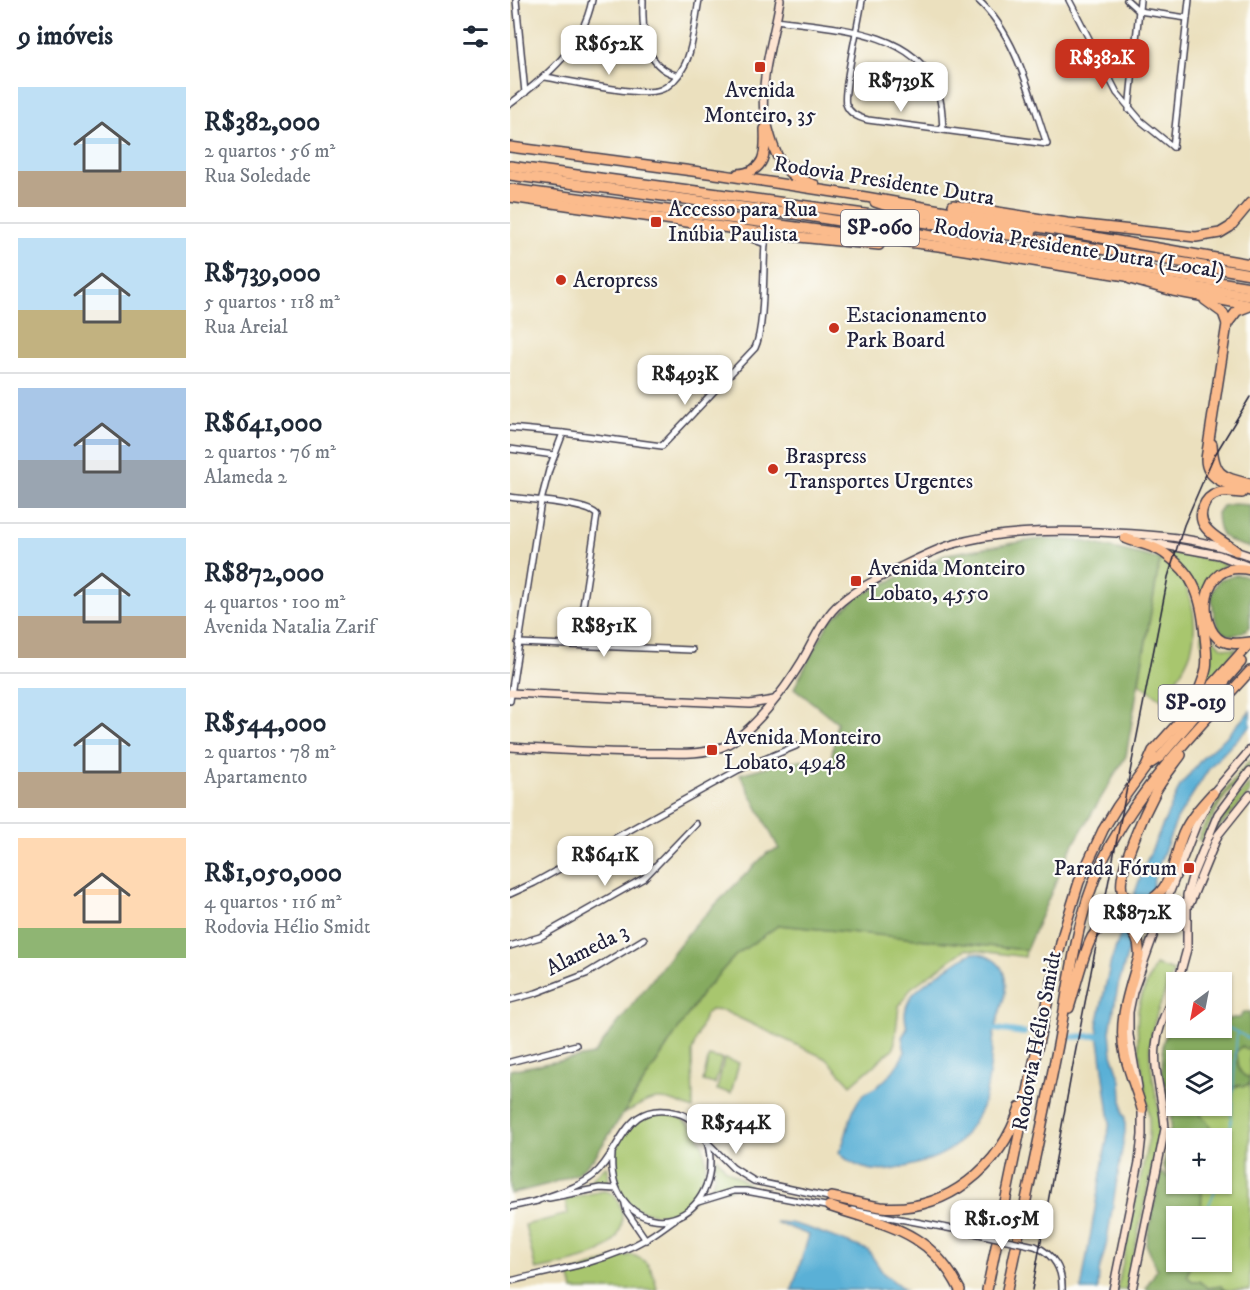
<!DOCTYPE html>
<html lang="pt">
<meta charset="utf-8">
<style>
:root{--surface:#fff;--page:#f6f6f7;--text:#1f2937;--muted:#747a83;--line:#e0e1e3;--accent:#c8321e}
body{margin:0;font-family:"IM FELL DW Pica",serif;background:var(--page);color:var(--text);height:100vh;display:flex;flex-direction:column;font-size:22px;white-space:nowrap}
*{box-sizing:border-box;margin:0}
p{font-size:20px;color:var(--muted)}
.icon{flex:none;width:33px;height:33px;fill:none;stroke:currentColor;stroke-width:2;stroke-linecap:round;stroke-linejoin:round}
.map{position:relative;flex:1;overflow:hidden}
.sheet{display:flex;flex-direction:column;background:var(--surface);width:510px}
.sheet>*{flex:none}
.needle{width:39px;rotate:212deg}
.tools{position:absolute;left:656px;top:972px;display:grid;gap:12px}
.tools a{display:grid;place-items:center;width:66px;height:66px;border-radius:0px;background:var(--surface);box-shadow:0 2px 4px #0004;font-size:30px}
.price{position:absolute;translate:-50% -51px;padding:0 14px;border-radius:12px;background:#fff;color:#222;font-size:20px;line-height:39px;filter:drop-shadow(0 2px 3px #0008)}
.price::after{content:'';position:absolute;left:50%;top:36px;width:18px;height:14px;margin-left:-9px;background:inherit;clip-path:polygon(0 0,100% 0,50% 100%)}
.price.current{background:var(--accent);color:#fff}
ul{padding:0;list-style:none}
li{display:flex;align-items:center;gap:18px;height:150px;padding:0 18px}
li+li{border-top:2px solid var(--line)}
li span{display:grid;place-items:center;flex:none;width:168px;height:120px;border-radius:0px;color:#555}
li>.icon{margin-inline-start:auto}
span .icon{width:72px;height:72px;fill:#fffc;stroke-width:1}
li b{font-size:26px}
h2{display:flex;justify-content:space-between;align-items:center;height:72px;padding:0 18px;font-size:26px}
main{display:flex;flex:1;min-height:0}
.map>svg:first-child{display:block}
.green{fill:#a8c66e;stroke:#657454;stroke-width:1.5}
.forest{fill:#86ab61;stroke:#54664e;stroke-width:1.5}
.water{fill:#5ab0d6;stroke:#3e6988;stroke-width:1.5}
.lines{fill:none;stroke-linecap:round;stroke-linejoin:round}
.stream{stroke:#5ab0d6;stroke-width:1.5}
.canal{stroke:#5ab0d6;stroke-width:6}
.street-casing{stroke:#403e4f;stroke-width:8}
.secondary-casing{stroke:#403e4f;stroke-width:10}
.highway-casing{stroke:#403e4f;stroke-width:12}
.street{stroke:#fff;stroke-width:5}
.secondary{stroke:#fde4d1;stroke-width:7}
.highway{stroke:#fbbb8c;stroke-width:9}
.rail{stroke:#22223b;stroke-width:1.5}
.street-bridge-casing{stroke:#403e4f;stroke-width:8;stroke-linecap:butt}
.street-bridge{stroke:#fff;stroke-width:5}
.poi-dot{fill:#c8321e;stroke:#fdfcf7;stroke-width:2}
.labels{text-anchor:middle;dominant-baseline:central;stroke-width:4.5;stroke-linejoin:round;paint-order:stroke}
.shield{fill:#fdfcf7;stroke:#646373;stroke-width:1.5}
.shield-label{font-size:21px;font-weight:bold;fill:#22223b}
.poi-label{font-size:22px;fill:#22223b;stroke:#fdfcf7;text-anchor:start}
.street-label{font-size:22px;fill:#22223b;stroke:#fdfcf7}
</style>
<main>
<section class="sheet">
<h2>9 imóveis<svg class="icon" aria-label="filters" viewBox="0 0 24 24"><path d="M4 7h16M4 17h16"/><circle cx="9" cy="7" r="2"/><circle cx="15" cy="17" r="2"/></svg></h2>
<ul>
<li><span style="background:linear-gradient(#bfe0f5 70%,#b9a48a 0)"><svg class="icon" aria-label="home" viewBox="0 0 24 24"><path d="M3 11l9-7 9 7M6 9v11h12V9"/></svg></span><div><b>R$382,000</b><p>2 quartos · 56 m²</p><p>Rua Soledade</p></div></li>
<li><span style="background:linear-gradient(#bfe0f5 60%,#c2b280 0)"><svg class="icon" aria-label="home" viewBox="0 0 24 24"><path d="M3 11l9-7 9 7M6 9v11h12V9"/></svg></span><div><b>R$739,000</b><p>5 quartos · 118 m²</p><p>Rua Areial</p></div></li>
<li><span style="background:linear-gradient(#a9c7e8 60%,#9aa5b1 0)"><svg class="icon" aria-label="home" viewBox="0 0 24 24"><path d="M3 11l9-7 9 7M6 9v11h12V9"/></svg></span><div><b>R$641,000</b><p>2 quartos · 76 m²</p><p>Alameda 2</p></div></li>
<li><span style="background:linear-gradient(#bfe0f5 65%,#b9a48a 0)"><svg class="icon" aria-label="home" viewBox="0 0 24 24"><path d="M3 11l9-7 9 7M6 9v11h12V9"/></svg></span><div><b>R$872,000</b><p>4 quartos · 100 m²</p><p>Avenida Natalia Zarif</p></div></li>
<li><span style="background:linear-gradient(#bfe0f5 70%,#b9a48a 0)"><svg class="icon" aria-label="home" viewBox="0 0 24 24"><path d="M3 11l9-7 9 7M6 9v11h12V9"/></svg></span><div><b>R$544,000</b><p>2 quartos · 78 m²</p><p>Apartamento</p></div></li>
<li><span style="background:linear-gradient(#ffd9b3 75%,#8fb573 0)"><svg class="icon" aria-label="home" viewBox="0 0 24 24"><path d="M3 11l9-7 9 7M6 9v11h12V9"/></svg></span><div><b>R$1,050,000</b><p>4 quartos · 116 m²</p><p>Rodovia Hélio Smidt</p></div></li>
</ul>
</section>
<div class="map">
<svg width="740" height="1290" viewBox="0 0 740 1290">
<rect width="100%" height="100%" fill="#fdfcf7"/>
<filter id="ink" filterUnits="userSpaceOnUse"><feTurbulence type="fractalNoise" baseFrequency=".0167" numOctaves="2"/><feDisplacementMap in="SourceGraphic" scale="12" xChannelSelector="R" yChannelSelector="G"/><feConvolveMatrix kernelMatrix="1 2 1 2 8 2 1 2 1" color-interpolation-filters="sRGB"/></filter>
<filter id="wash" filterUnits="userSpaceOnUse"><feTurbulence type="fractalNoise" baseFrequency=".008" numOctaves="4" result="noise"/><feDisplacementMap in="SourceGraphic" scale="24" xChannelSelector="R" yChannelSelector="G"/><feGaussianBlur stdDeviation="1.35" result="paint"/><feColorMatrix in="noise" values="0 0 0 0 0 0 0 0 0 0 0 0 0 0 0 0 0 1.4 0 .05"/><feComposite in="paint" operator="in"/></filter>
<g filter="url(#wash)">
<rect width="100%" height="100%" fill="#ebe0be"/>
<!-- green -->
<g class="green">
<path d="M646,547L717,564C709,568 700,574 696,582C692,592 695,601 697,610C700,629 702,653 727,648L696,685L688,591Z"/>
<path d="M650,559C681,576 690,619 681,651C676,668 662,685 653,700L629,683Z"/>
<path d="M740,760V765L710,803L691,841L688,839C701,809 719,785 740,760Z"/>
<path d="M740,783V792L705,833L694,861C700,832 721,805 740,783Z"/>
<path d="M269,925L516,950L515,957L456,949L401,988L389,1006L384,1048L341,1085L317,1059L214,1011L201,1010L195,1015L182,1051L183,1109C148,1094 145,1096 113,1114L192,993L226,955Z"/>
<path d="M645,965L664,971C653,996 638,1030 640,1057C642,1084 652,1110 649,1136L616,1290H607L639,1137C642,1096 624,1055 628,1013C629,997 639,980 645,965Z"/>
<polygon points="732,1046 736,1049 740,1047 740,1078 733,1076 728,1068 726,1052"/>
<polygon points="199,1056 212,1059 205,1084 193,1081"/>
<polygon points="214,1059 229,1063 221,1093 207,1090"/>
<polygon points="740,1084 740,1290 715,1290 711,1286 698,1288 682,1281 677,1276 681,1262 711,1262 711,1216 691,1216 692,1184 711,1184 711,1138 701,1138 692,1116 681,1106 711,1106 711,1092 721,1094 723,1088 730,1085 734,1086"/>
<path d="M149,1113C209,1114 211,1208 156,1214C144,1215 131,1212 121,1205C97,1186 100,1147 120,1126C128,1118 139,1115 149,1113Z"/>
<polygon points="207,1158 216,1169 238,1184 238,1186 203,1192 201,1190 205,1174 205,1159"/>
<polygon points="96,1166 98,1168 99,1186 77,1187 76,1185"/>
<path d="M93,1191C104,1191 108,1199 111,1209C121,1257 57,1263 26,1270L15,1225L58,1214L55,1199Z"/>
<path d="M122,1255C140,1260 144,1273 147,1290H63L59,1274L109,1257Z"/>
</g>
<!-- forest -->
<g class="forest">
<path d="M723,504L740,505V548C716,540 708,540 707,513L712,506Z"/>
<polygon points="530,539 572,541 650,559 616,756 560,850 516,950 269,925 226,955 192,993 84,1158 66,1174 39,1184 0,1194 0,1070 83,1055 183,927 257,853 269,849 230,774 278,761 321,760 327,722 284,688 319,622 349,596 437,554"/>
<path d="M726,575L740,576V627C721,642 707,636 704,612C703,607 701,599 702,593C703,589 707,584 709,580Z"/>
<path d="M711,994L713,1001L712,1012L715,1013L719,1021L722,1018H730L733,1012H740V1047L736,1049L732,1046L726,1052C731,1062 724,1073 740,1078V1084L734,1086L729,1085L723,1088L719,1096L711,1092V1060H666V1106H681C691,1115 704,1124 701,1138H666V1184H692L691,1216H666V1262H681L677,1276L682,1281H689L698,1288L711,1286L715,1290H638L636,1288C638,1282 644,1276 647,1269L636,1244L651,1172L663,1181V1190L666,1181L664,1177L658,1175L653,1166L659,1147L657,1141L661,1127V1117L657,1107L656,1084L652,1081L653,1043L666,1004V1028H711Z"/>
</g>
<!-- water -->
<g class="water">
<polygon points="740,711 740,726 700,767 667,819 644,877 643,889 618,952 608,986 600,1031 602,1054 611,1081 613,1115 615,1116 615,1132 596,1246 589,1272 588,1290 571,1290 600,1122 587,1025 601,961 634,867 670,786 694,756 715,738"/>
<path d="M463,953C474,954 488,959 493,971C501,991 488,1011 485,1030C480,1055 481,1082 472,1107C467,1118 455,1136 446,1145C430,1159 402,1166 382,1170C363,1173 341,1167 329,1152C339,1135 338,1110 353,1095C357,1091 364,1089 369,1085C380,1076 389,1064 395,1052L392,1037L397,1029C394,1016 394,1008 401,997C407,987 451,958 463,953Z"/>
<polygon points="265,1222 280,1223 298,1228 358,1250 373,1273 395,1290 282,1290 299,1235"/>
</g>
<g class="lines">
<!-- stream -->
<g class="stream">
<polyline points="711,1024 740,1039"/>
<polyline points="711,1175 719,1149 727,1032"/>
<polyline points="694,1216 708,1184"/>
</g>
<!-- canal -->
<g class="canal">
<polyline points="485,1029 514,1033"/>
<polyline points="561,1037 596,1035"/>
</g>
</g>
</g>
<g filter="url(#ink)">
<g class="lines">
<defs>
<g id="street">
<polyline points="6,0 15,93"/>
<path d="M133,0C132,28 133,66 166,75"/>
<path d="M352,0C350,17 332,94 336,104C339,113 349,118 358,120L537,144C521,98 506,34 468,0"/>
<polyline points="559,0 607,93 631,121 663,147"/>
<polyline points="617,0 629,11 677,18"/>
<path d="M267,20C319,28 401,29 425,85C432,99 432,115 433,130"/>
<path d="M35,77C60,81 129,97 150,90C159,87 169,76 173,68C183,52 185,19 189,0"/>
<path d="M0,104C36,77 73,47 82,0"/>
<polyline points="619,110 630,0"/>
<polyline points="663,147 679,0"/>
<polyline points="233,232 242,239 255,244"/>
<path d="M0,428L53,433L152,446L245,348C255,327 253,269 255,244"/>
<polyline points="0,449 44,455"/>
<path d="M0,497C17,500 78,503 87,515L67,645"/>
<polyline points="8,643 182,650"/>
<polyline points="0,701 31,501 39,470 53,433"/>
<polyline points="0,894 24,883 228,770 286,746"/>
<polyline points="0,946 30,937 134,878 186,824"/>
<polyline points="0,1000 26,993 76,974 134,939"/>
<polyline points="0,1062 66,1045"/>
<polyline points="198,1143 223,1168 244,1181 323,1198"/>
<polyline points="39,1198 90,1188 106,1189"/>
<path d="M26,1201C45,1194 68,1188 84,1175C113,1150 114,1099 167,1113C180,1116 191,1127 196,1140C201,1151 201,1168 198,1180C179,1244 96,1227 102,1154"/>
<polyline points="188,1202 224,1191 236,1191 321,1207"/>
<polyline points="115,1204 117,1212 136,1240"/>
<polyline points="0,1207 27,1201"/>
<polyline points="342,1210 464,1233"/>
<path d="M525,1246C543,1254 553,1269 552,1290"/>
<path d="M0,1281C45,1270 94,1263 134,1240C145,1234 155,1226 165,1219"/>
</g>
<g id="secondary">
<path d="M254,114C250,76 264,37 270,0"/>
<polyline points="638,542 709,555 740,567"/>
<polyline points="0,693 240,704 264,700"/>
<path d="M0,747C48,750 97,753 145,753C167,753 192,755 212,747C242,734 275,689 292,661C302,644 309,626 322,611C337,594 358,584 378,573C399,563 419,552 440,545C488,531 539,530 589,532C646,535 685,536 740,556"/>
<polyline points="680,903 708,835 740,795"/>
<polyline points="668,982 677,949 677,895 682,877 708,814 740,771"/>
<polyline points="628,1087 619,1035 619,1012 623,992 650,917 687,823 703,793 740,750"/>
<polyline points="603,1290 629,1162 632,1135 632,1107"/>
<path d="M622,1290L655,1129C654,1102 643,1073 646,1046C648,1025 659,1007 666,988"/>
</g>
<g id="highway">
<path d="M254,114C259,132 264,159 279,172C286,179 296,182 305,185"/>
<polyline points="0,147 213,175 356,197 740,264"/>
<path d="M0,166C247,199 495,231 740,274"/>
<path d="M228,174C256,172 256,152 255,129"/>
<polyline points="0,175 298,216 740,287"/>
<polyline points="0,189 436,247 740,296"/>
<polyline points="0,197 269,235 369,245"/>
<polyline points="365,202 386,209 522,231"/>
<polyline points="443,205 557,223 686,237 710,233 720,227 740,203"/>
<polyline points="620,279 663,291 738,305"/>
<polyline points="695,300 713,313 717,324"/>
<path d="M740,306L727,311L717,324L696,459C696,481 722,486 740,491"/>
<path d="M702,444C704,476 712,477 740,484"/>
<path d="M615,538C627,543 643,545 654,553C686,575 692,600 695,636C696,647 698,658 696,669C694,679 689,690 685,700"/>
<path d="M726,551C715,542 704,538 696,528C686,516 694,497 708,493C715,490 724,493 732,493"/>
<path d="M740,570C688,557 687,628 712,641C721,645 731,643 740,642"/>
<path d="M671,755C663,766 654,777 647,789C638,806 604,876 613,893C615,897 620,899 624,901C631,903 640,901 646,896C663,883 665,853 673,834C680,818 692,805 703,793"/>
<polyline points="638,765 650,757 731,662"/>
<path d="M559,1008C565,989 573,954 582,937C590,924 606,920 618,928C628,935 630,945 629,957C620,989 607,1021 615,1055C619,1073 627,1091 632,1109"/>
<path d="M321,1197C338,1200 355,1205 371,1207C436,1213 491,1167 510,1107"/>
<path d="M319,1206C377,1226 420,1230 450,1290"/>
<polyline points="477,1290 524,1062 553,934 569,882 593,830 607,807 636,767 643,751 740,643"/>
<path d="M497,1290C514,1208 532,1127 548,1045C561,976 566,907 601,844C637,779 690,726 740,671"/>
</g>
</defs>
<!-- street casing -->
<use href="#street" class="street-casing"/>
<!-- secondary casing -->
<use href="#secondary" class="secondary-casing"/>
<!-- highway casing -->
<use href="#highway" class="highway-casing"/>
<!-- street -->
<use href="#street" class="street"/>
<!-- secondary -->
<use href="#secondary" class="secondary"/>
<!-- highway -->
<use href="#highway" class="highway"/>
<!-- rail -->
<polyline class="rail" points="522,1290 565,1054 658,577 674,525 703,458 740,397"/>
<defs>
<polyline id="street-bridge" points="464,1233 525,1246"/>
</defs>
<!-- street-bridge casing -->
<use href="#street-bridge" class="street-bridge-casing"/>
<!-- street-bridge -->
<use href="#street-bridge" class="street-bridge"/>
</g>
</g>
<!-- markers -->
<g class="poi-dot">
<rect x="244" y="61" width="12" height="12" rx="3"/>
<rect x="140" y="216" width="12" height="12" rx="3"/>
<circle cx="51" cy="280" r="6"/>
<circle cx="324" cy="328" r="6"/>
<circle cx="263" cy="469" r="6"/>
<rect x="340" y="575" width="12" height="12" rx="3"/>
<rect x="196" y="744" width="12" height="12" rx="3"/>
<rect x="673" y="862" width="12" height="12" rx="3"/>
</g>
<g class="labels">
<!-- shield labels -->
<g class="shield">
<rect x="331" y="210" width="78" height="36" rx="4.5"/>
<rect x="648.5" y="685" width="75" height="36" rx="4.5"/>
</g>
<g class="shield-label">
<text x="370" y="228">SP-060</text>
<text x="686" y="703">SP-019</text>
</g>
<!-- poi labels -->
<g class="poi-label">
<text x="250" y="90" text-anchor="middle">Avenida<tspan x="250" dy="25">Monteiro, 35</tspan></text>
<text x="158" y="209">Accesso para Rua<tspan x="158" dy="25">Inúbia Paulista</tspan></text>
<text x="63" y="280">Aeropress</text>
<text x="336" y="315">Estacionamento<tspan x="336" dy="25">Park Board</tspan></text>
<text x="275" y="456">Braspress<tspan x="275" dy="25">Transportes Urgentes</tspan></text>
<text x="358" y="568">Avenida Monteiro<tspan x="358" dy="25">Lobato, 4550</tspan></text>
<text x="214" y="737">Avenida Monteiro<tspan x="214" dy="25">Lobato, 4948</tspan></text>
<text x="667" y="868" text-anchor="end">Parada Fórum</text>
</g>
<!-- street labels -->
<g class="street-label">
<text transform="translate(374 181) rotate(9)">Rodovia Presidente Dutra</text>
<text transform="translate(569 249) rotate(9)">Rodovia Presidente Dutra (Local)</text>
<text transform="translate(77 950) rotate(-27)">Alameda 3</text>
<text transform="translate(527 1041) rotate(-79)">Rodovia Hélio Smidt</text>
</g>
</g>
</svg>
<div class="tools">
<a><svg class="needle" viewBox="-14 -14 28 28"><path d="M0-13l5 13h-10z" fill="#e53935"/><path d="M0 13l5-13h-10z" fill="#747a83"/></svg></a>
<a><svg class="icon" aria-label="layers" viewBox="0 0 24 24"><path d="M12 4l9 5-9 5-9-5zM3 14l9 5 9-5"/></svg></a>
<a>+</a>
<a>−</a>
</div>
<b class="price" style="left:99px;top:76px">R$652K</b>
<b class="price current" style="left:592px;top:90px">R$382K</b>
<b class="price" style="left:391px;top:113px">R$739K</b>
<b class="price" style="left:175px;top:406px">R$493K</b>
<b class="price" style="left:94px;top:658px">R$851K</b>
<b class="price" style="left:95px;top:887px">R$641K</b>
<b class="price" style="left:627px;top:945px">R$872K</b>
<b class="price" style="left:226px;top:1155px">R$544K</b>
<b class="price" style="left:492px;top:1251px">R$1.05M</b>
</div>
</main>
